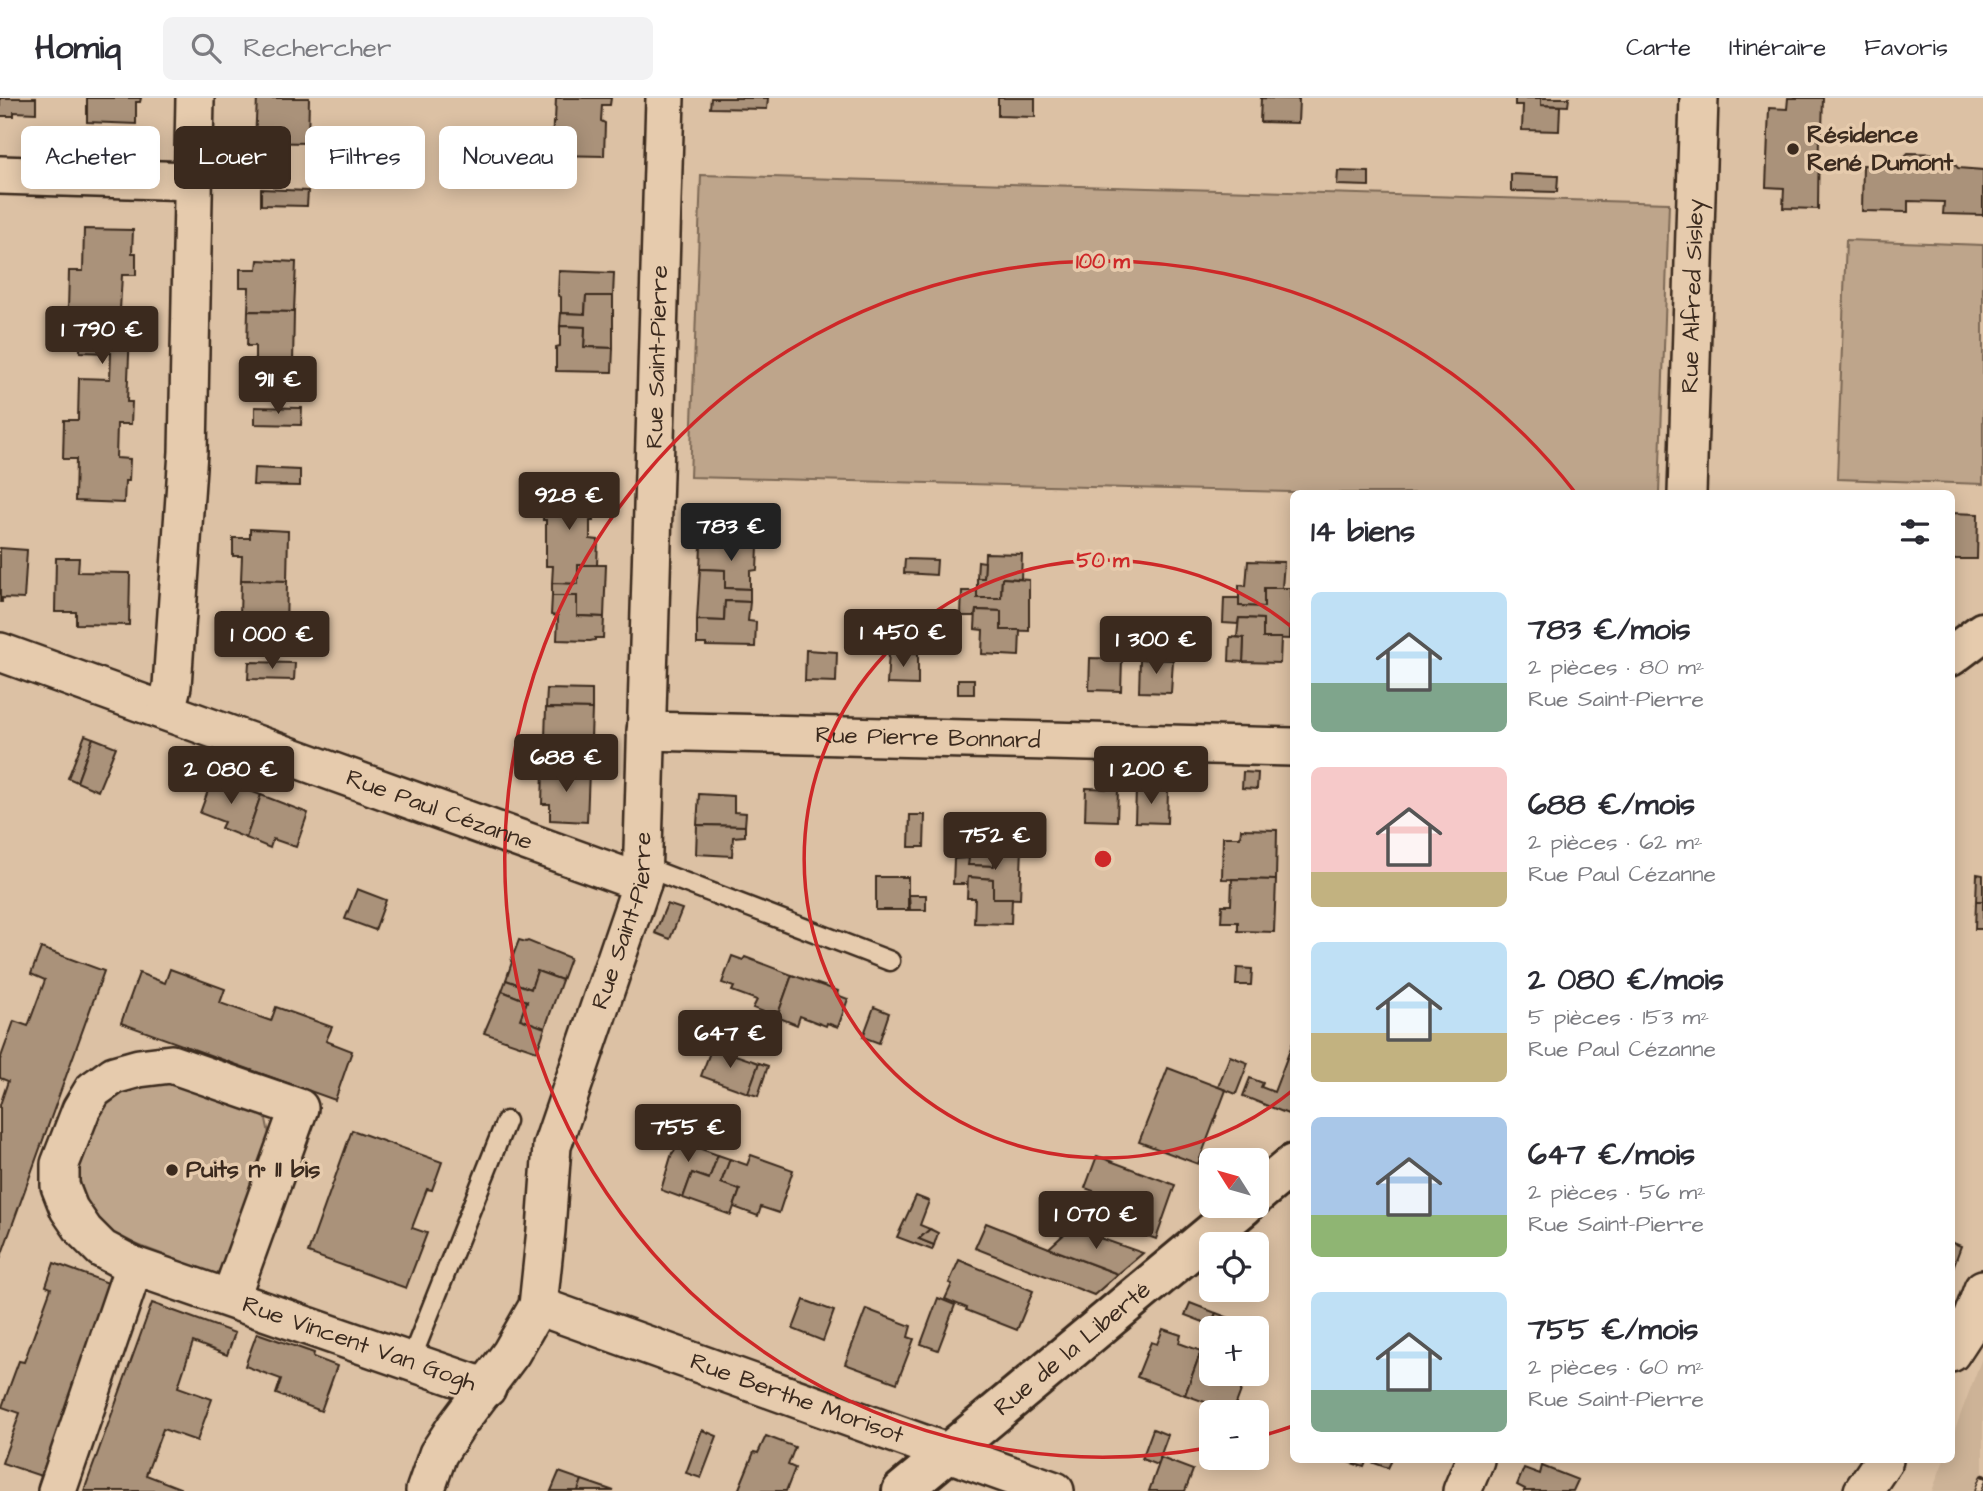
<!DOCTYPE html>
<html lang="fr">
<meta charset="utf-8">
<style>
:root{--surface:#fff;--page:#f2f2f3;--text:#2b2b33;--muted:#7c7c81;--line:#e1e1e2;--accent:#3b2a1e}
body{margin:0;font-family:"Architects Daughter",sans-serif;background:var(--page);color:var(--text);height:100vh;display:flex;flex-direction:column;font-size:26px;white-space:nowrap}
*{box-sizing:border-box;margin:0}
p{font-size:23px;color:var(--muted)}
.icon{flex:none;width:38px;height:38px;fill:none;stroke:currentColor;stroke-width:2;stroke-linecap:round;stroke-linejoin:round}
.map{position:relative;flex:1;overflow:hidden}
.drawer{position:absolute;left:1290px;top:392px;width:665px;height:973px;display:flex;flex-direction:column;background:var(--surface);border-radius:10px;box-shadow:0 4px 18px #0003}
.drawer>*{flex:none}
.banner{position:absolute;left:21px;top:28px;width:665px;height:63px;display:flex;gap:14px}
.needle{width:46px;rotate:307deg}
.tools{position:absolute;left:1199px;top:1050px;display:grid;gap:14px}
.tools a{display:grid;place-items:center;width:70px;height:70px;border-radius:10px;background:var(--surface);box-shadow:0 4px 18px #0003;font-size:35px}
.price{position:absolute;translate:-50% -60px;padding:0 16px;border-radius:7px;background:var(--accent);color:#fff;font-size:23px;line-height:46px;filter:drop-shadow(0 2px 4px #0008)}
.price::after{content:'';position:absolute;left:50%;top:42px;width:21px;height:16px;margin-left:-10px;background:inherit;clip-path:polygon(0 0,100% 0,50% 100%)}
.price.on{background:#222;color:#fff}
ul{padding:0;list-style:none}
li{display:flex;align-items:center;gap:21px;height:175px;padding:0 21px}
li span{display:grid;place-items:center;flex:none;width:196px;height:140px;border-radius:10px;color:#555}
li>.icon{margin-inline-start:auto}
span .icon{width:84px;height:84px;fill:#fffc;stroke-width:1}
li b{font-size:30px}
h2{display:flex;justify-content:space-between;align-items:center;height:84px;padding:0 21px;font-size:30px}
.chip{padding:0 24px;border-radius:10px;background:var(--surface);box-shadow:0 4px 18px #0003;font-size:24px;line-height:63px}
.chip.on{background:var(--accent);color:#fff}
header{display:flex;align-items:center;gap:42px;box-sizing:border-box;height:98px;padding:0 35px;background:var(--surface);border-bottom:2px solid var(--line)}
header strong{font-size:33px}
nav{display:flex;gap:38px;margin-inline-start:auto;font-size:24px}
.search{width:490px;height:63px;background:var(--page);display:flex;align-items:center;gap:18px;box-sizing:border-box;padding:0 24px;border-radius:10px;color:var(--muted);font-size:26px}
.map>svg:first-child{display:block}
.built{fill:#cdb397}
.green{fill:#bea58b;stroke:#7c6854;stroke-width:2}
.building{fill:#aa927a;stroke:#3b2a1e;stroke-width:2}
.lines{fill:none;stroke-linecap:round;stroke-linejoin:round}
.service-casing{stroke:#3b2a1e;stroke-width:23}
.minor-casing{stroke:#3b2a1e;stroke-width:42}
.tertiary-casing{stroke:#3b2a1e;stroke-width:44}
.service{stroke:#e6cbad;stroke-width:18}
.minor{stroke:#e6cbad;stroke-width:37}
.tertiary{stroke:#e6cbad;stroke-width:38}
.rail-casing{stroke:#3b2a1e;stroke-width:8}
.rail{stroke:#e6cbad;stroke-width:5;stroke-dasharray:16;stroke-linecap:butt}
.ring{fill:none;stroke:#ce2828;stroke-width:3.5}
.poi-dot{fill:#3b2a1e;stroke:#e6cbad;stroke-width:2.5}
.labels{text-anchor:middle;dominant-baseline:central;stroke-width:7;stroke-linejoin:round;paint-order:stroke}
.poi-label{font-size:24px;font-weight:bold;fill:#3b2a1e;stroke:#e6cbad;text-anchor:start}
.street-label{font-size:24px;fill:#3b2a1e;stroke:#e6cbad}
.centre{fill:#ce2828;stroke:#e6cbad;stroke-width:3.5}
.ring-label{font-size:21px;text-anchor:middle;font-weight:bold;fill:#ce2828;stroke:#e6cbad;stroke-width:7;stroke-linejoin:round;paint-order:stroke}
</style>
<header>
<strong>Homiq</strong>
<div class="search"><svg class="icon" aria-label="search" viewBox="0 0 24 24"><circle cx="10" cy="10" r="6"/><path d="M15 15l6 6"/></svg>Rechercher</div>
<nav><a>Carte</a><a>Itinéraire</a><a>Favoris</a></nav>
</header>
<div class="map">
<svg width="1983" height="1393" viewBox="0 0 1983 1393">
<rect width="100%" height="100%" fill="#dcc1a4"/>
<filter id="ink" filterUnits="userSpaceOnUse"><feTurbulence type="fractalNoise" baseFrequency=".0143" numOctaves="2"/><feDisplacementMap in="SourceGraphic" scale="14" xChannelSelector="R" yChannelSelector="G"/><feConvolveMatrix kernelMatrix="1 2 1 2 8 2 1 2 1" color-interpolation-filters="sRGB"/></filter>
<g filter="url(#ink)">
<!-- built -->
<polygon class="built" points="1983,1257 1983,1393 1932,1393 1944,1362 1951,1362 1951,1342"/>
<!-- green -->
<g class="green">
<polygon points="701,77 1669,105 1659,395 1328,395 690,379"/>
<polygon points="1846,142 1983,147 1983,386 1837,381"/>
<polygon points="161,982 252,1010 266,1021 270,1041 222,1168 216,1177 117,1139 96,1117 84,1099 78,1074 80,1048 89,1029 107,1007 134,987"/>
</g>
<!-- building -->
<g class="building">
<polygon points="0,0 36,0 36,15 14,14 14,18 0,18"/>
<polygon points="87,0 141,0 140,4 136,4 136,26 87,24"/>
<polygon points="257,0 309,0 308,45 255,44"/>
<polygon points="556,0 611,0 610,7 602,7 601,23 605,25 604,58 552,57 553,24 555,23"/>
<polygon points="711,0 768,0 767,11 710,10"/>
<polygon points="998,0 1035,0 1035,19 998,18"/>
<polygon points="1261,0 1299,1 1298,25 1260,24"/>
<polygon points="1515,0 1541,0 1541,7 1560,8 1559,33 1522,32 1523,7 1515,7"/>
<polygon points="1541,0 1569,0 1568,8 1541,7"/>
<polygon points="1788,0 1823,0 1822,33 1819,34 1818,111 1783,110 1784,90 1766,89 1769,10 1787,11"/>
<polygon points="1908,55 1945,56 1958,70 1983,72 1983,117 1943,116 1944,104 1908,103 1908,114 1862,113 1863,67 1895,68"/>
<polygon points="1338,73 1369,74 1369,88 1337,87"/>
<polygon points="1511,76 1558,78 1557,94 1511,93"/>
<polygon points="261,91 308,93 307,108 261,107"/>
<polygon points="84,131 133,132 132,155 136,155 136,177 122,177 120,212 135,212 134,234 130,234 127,304 132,304 131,326 117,326 116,360 130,361 129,383 125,383 124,405 75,403 76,361 63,361 64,322 78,322 79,280 110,281 111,255 80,254 81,212 68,212 69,173 83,173"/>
<polygon points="258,162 296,164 294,214 248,213 249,189 240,189 240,171 257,171"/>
<polygon points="559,173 614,175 613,198 586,198 585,216 561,215 561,199 558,197"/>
<polygon points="586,198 613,198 613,250 584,249 585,229 560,228 561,215 585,216"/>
<polygon points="248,213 294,214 293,266 255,264 255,248 247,248"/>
<polygon points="560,228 585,229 584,249 613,250 612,274 556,273 556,249 560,248"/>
<polygon points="255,309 302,310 301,327 255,326"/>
<polygon points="254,370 300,372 300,388 253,387"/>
<polygon points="544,389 593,390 593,423 590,423 590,441 598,442 597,467 578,467 578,486 552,485 553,468 546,468 546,422 543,422"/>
<polygon points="1951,415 1978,416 1977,461 1951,461"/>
<polygon points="250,431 288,433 287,483 241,482 242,458 233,458 233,440 250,440"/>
<polygon points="707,445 758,448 757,472 750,473 750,491 725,490 725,472 700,471 701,447 707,447"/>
<polygon points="0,450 27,452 24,501 2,500 2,504 0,504"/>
<polygon points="985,455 1022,456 1021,481 1002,480 1001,500 977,500 977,480 984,480"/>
<polygon points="56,460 79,460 78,474 130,475 129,527 76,526 76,514 55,514"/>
<polygon points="905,461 937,462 936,477 904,475"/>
<polygon points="978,463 985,464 984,480 977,480"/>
<polygon points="1248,463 1284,464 1282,490 1264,490 1264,509 1239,508 1239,487 1246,488"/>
<polygon points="578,467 606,467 604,519 577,518 577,498 552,498 552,485 578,486"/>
<polygon points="700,471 725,472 725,490 750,491 750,504 725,503 724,523 697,522"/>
<polygon points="1002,480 1029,482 1029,533 1001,532 1001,513 976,512 975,518 961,518 962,493 977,493 977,500 1001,500"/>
<polygon points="241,482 287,483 286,535 247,534 248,518 240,518"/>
<polygon points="1264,490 1291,490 1290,541 1263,540 1263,521 1239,520 1238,526 1223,525 1224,500 1239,500 1239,508 1264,509"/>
<polygon points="552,498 577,498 577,518 604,519 603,540 595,540 595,542 590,543 557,542 558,518 551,517"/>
<polygon points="725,503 750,504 748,523 756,524 755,549 706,548 706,546 697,546 697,522 724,523"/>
<polygon points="976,512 1001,513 1001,532 1020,532 1019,558 982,556 983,532 975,531"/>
<polygon points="1239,520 1263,521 1263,540 1281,540 1280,565 1243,564 1244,540 1237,539"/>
<polygon points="1230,539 1244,540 1243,564 1229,563"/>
<polygon points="806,552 837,554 836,584 805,583"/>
<polygon points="889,554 918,555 918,587 887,586"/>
<polygon points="1090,560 1122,561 1121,593 1089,592"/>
<polygon points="1140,561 1173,562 1171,595 1139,594"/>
<polygon points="249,564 295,565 294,582 248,581"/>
<rect x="958" y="581" width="16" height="15"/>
<polygon points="547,591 592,592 592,611 546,610"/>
<polygon points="546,610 592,611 591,641 545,640"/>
<polygon points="85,637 93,640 77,684 68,680"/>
<polygon points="93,640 116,649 98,693 77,684"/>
<polygon points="543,671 589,673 587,724 550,722 550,706 542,706"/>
<polygon points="1243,674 1258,675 1257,691 1242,690"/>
<polygon points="213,679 261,697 246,740 221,730 224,724 200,715"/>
<polygon points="1086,690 1118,691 1117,723 1085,722"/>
<polygon points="1136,691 1168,692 1167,725 1135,724"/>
<polygon points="699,696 734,698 734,714 746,715 745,728 697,727"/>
<polygon points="261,697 308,715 296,749 273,741 270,750 246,740"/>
<polygon points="910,717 925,717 924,749 909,749"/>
<polygon points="977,723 1014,724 1013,749 994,748 994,768 968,767 969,748 976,748"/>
<polygon points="697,727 745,728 745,738 733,739 732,758 696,756"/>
<polygon points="1241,731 1277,732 1276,782 1222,781 1223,739 1240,739"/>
<polygon points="994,748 1022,749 1020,801 993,800 993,781 968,779 967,786 953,786 954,761 969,760 968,767 994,768"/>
<polygon points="1977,776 1983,777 1983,803 1976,803"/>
<rect x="876" y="779" width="32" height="33"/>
<polygon points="968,779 993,781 993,800 1012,800 1011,826 974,825 975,800 967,800"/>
<polygon points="1232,781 1276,782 1274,834 1238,833 1238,824 1221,824 1222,807 1231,807"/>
<polygon points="357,791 386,802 375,832 345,821"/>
<polygon points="909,797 926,797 926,812 910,812"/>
<polygon points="1976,803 1983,803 1983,831 1975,831"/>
<polygon points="667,806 682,811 670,841 655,835"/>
<polygon points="519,842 526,844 528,843 570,860 562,882 537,873 531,891 506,882 512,864 511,863"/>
<polygon points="41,850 104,873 0,1161 0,1007 8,983 0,980 0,962 14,923 28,928 45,882 31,876"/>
<polygon points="732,858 743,862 745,859 792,877 777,919 753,910 757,902 732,893 734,889 722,885"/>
<polygon points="1237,870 1252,871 1251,887 1236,887"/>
<polygon points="170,871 225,891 220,905 271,923 276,909 332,929 326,943 352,953 335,1002 121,925 139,875 165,885"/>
<polygon points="537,873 562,882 545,930 520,921 527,903 502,893 506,882 531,891"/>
<polygon points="792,877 838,893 837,897 848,901 838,929 827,925 826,928 800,918 797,927 777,919"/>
<polygon points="502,893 527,903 520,921 545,930 537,953 484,935"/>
<polygon points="874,909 889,915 879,945 863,939"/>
<polygon points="1293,944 1293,1018 1243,998 1250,980 1263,985 1261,989 1274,994"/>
<polygon points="712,949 759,965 748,995 701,978"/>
<polygon points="1230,958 1248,965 1236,996 1218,989"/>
<polygon points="759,965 768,968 758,998 748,995"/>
<polygon points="1168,970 1226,992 1198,1066 1139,1044"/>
<polygon points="352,1032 442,1064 432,1092 427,1091 412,1130 427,1135 406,1190 308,1155"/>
<polygon points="683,1032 705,1040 701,1051 718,1057 709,1081 692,1075 683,1100 661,1092 672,1055 674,1054"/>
<polygon points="718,1057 730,1061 721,1085 740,1092 731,1117 683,1100 692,1075 709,1081"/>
<polygon points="751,1057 793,1072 779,1115 761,1109 758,1118 734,1109 740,1092 721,1085 730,1061 747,1067"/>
<polygon points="1097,1058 1175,1087 1156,1141 1102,1121 1110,1099 1085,1090"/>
<polygon points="916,1098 929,1103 920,1127 930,1131 919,1141 934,1147 932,1152 897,1139"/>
<polygon points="986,1125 1049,1150 1118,1176 1094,1197 975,1150"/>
<polygon points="1071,1130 1143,1155 1118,1176 1049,1150"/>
<polygon points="930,1131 938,1135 934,1147 919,1141"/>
<polygon points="1951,1144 1961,1148 1951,1175"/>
<polygon points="959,1162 1033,1193 1017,1232 966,1212 967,1210 945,1201 952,1186 949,1185"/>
<polygon points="54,1165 111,1186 41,1378 2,1365 20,1315 2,1309 19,1263 24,1264 51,1190 46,1188"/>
<polygon points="938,1200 955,1207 938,1252 921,1246"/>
<polygon points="804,1202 834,1213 823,1243 793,1231"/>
<polygon points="152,1205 235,1235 227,1257 193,1244 178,1289 212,1301 204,1323 197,1343 163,1331 146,1377 180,1390 179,1393 84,1393"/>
<polygon points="1190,1205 1216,1215 1211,1227 1185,1217"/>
<polygon points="866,1211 911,1228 908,1239 914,1241 897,1285 845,1266"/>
<polygon points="1216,1215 1240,1224 1238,1230 1220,1230 1211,1227"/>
<polygon points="1163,1231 1181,1237 1179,1245 1201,1253 1185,1297 1137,1279 1151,1244 1157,1246"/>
<polygon points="257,1235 314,1255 313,1259 337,1268 321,1313 276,1296 281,1281 245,1268"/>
<polygon points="1201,1253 1211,1256 1211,1276 1239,1276 1246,1279 1233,1314 1185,1297"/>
<polygon points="1153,1331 1168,1337 1157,1367 1142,1361"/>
<polygon points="702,1332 717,1338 701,1380 686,1375"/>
<polygon points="766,1338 795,1349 788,1367 795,1370 786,1393 738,1393 754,1354 758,1355"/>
<polygon points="1161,1360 1193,1372 1185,1393 1149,1393"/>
<polygon points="1342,1362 1367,1362 1364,1369"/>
<polygon points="1366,1362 1392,1362 1388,1370"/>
<polygon points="1542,1368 1578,1382 1573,1393 1524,1393 1525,1391 1517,1387 1524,1370 1540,1376"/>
<polygon points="559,1374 582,1382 578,1393 551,1393"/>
<polygon points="582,1382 614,1393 578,1393"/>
</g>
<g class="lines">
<defs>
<g id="service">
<polyline points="642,768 890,863"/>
<polyline points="410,1264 506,1023"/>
</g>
<g id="minor">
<polyline points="0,77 193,83"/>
<path id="s1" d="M1687,396L1699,0"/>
<path id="s2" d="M0,554L642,785"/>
<polyline points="166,613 172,588 188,354 195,0"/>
<path id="s3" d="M646,633L1293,649"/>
<path id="s4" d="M230,1201L299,1010L171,966L139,970L114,977L93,992L81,1012L60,1066V1088L69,1111L84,1133L102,1151L134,1168L487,1290"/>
<path id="s5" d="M538,1208L1055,1393"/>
<polyline points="1951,1255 1970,1226 1983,1191"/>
<polyline points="57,1393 134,1168"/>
<path id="s6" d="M425,1393L438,1356L457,1327L511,1255L538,1208L546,1132L552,1048L642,785L665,0"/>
<polyline points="1462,1393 1475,1362"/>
<polyline points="1863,1393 1884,1362"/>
</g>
<g id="tertiary">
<polyline points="1951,558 1983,534"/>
<polyline points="1256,1097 1293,1066"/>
<path id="s7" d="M902,1393L1244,1108"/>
</g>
</defs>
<!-- service casing -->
<use href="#service" class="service-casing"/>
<!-- minor casing -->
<use href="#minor" class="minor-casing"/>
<!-- tertiary casing -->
<use href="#tertiary" class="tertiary-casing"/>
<!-- service -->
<use href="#service" class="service"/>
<!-- minor -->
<use href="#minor" class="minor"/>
<!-- tertiary -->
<use href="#tertiary" class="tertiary"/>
<defs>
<polyline id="rail" points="1978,1393 1983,1380"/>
</defs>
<!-- rail casing -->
<use href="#rail" class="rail-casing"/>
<!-- rail -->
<use href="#rail" class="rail"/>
</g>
</g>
<!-- distance rings -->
<g class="ring">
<path d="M1293 992A299 299 0 1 1 1293 530"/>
<path d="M1293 1328A598 598 0 0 1 1258 1339M1207 1350A598 598 0 1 1 1574 393"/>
</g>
<!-- markers -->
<g class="poi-dot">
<circle cx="1793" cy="51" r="7"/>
<circle cx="172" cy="1072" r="7"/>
</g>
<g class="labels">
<!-- poi labels -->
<g class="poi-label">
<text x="1807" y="37">Résidence<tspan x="1807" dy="28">René Dumont</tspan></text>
<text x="186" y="1072">Puits n° 11 bis</text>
</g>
<!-- street labels -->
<g class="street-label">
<text stroke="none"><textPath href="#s1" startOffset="198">Rue Alfred Sisley</textPath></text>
<text stroke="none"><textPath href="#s6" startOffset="1183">Rue Saint-Pierre</textPath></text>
<text stroke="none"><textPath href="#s3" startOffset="282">Rue Pierre Bonnard</textPath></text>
<text stroke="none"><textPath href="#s2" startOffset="467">Rue Paul Cézanne</textPath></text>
<text stroke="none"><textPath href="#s6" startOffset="616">Rue Saint-Pierre</textPath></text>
<text stroke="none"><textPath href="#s4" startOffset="877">Rue Vincent Van Gogh</textPath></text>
<text stroke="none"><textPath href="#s7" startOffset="222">Rue de la Liberté</textPath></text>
<text stroke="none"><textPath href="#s5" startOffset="275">Rue Berthe Morisot</textPath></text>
</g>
</g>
<circle cx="1103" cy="761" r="10" class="centre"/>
<g class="ring-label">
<text x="1103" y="170">100 m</text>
<text x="1103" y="469">50 m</text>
</g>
</svg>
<div class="tools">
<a><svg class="needle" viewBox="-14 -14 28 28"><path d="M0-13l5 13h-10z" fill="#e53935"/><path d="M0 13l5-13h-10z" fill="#7c7c81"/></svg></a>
<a><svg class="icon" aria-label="locate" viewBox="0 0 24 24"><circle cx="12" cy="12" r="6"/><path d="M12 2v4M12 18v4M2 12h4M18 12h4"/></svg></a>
<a>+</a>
<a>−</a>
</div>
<b class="price" style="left:102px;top:268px">1 790 €</b>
<b class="price" style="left:278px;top:318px">911 €</b>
<b class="price" style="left:569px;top:434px">928 €</b>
<b class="price on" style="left:731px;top:465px">783 €</b>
<b class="price" style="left:903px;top:571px">1 450 €</b>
<b class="price" style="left:272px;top:573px">1 000 €</b>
<b class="price" style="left:1156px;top:578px">1 300 €</b>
<b class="price" style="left:566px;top:696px">688 €</b>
<b class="price" style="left:231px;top:708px">2 080 €</b>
<b class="price" style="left:1151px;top:708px">1 200 €</b>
<b class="price" style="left:995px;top:774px">752 €</b>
<b class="price" style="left:730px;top:972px">647 €</b>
<b class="price" style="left:688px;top:1066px">755 €</b>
<b class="price" style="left:1096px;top:1153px">1 070 €</b>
<div class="banner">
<a class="chip">Acheter</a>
<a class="chip on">Louer</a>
<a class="chip">Filtres</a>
<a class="chip">Nouveau</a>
</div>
<section class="drawer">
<h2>14 biens<svg class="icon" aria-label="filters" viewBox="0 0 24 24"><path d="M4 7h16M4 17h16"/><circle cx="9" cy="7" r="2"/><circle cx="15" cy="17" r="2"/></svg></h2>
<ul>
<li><span style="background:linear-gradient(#bfe0f5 65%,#7fa58c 0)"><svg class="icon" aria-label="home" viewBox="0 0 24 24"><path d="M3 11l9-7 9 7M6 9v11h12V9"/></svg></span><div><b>783 €/mois</b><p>2 pièces · 80 m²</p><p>Rue Saint-Pierre</p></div></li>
<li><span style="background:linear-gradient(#f6c9c9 75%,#c2b280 0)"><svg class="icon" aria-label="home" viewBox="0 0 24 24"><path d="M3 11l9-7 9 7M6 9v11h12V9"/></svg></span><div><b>688 €/mois</b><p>2 pièces · 62 m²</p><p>Rue Paul Cézanne</p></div></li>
<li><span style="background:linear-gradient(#bfe0f5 65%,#c2b280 0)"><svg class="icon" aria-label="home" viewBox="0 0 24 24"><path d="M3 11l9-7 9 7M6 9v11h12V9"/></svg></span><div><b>2 080 €/mois</b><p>5 pièces · 153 m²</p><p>Rue Paul Cézanne</p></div></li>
<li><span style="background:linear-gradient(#a9c7e8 70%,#8fb573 0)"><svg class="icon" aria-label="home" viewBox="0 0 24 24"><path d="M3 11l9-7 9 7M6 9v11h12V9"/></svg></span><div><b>647 €/mois</b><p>2 pièces · 56 m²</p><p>Rue Saint-Pierre</p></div></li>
<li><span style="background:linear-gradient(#bfe0f5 70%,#7fa58c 0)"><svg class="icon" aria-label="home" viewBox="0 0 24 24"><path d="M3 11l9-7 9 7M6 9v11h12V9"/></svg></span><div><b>755 €/mois</b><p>2 pièces · 60 m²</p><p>Rue Saint-Pierre</p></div></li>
</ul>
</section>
</div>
